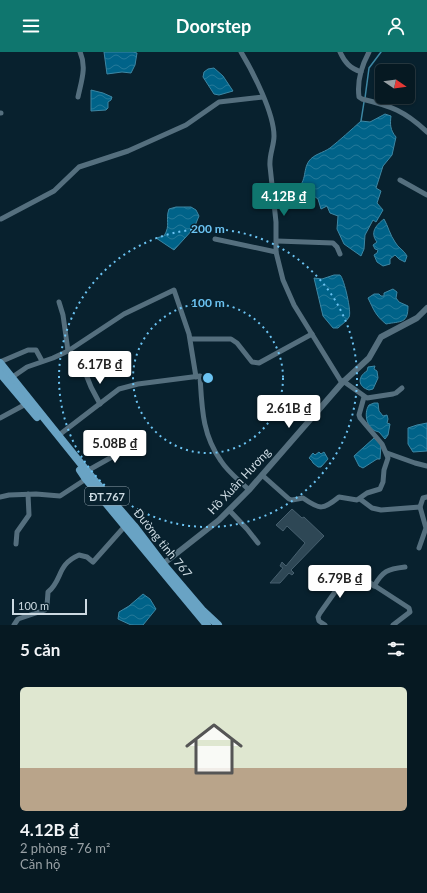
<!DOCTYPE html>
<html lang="vi">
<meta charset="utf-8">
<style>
:root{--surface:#061922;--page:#0f222a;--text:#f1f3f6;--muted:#98a0a5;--line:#273840;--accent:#0f766e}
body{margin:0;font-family:Lato,sans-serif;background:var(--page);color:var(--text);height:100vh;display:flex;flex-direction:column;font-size:15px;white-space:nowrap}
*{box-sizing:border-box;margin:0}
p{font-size:13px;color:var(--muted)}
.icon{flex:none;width:22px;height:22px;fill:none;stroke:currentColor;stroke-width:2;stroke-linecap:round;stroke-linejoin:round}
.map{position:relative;height:573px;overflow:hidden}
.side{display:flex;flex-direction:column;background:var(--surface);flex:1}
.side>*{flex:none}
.needle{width:26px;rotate:103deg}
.controls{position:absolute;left:375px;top:12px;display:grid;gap:8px}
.controls a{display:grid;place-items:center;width:40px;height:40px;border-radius:6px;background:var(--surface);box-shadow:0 1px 3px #0004,0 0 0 1px var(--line);font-size:20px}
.scale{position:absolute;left:12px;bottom:10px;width:75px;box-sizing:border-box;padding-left:4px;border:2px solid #ccdae2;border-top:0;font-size:11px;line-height:14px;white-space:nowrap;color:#ccdae2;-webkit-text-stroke:3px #08212e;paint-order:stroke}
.price{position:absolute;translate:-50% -34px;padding:0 9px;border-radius:4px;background:#fff;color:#222;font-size:13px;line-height:26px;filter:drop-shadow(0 1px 2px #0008)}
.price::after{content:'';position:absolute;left:50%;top:24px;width:12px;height:9px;margin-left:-6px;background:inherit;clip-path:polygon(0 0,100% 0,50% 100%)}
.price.active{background:var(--accent);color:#fff}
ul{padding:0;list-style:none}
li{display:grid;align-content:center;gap:8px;height:212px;padding:0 20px}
li span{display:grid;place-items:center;height:124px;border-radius:6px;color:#555}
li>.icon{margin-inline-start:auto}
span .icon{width:72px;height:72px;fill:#fffc;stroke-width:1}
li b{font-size:17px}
h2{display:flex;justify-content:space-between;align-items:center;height:48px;padding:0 20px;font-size:17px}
header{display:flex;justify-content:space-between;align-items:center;height:52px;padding:0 20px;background:var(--accent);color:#fff;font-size:18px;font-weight:700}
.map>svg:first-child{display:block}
.water{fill:url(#water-waves);stroke:#3d87a4}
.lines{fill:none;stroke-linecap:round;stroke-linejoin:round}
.stream{stroke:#3d87a4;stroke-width:1.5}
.building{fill:#2e4755;stroke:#465f6e}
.minor{stroke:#556f7e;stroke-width:5}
.tertiary{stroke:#556f7e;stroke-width:6}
.primary{stroke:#69a3c4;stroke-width:8}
.ring{fill:none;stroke:#6bc3f2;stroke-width:2;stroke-dasharray:2 4}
.labels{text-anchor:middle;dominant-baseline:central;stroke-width:3;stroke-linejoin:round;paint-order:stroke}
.shield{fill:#08212e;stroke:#91a2ac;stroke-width:1}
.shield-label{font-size:11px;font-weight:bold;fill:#ccdae2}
.street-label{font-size:12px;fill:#ccdae2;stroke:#08212e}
.centre{fill:#6bc3f2;stroke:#08212e;stroke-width:2}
.ring-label{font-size:12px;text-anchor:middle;font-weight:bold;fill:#6bc3f2;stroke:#08212e;stroke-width:3;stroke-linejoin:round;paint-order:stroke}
</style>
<header><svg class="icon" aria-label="menu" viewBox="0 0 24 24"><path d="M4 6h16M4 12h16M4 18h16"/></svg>Doorstep<svg class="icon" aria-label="person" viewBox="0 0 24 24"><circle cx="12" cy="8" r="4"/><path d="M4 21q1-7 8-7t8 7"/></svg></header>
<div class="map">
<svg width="427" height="573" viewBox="0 0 427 573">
<defs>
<pattern id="water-waves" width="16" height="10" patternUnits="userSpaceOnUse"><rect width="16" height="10" fill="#006389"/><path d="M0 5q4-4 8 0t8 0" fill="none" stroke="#247999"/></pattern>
</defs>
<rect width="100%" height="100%" fill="#08212e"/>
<!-- water -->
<g class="water">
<polygon points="104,0 133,0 137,1 135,13 131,21 122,20 107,22"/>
<polygon points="214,16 223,24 233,39 219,43 214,42 203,25 204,20 208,17"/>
<polygon points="91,38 103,41 112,45 111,48 108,50 108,56 106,58 91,59"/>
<path d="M385,62L391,64C390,72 390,78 396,85L392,103L383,114L376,136L381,139L377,151L383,158L376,170L373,168L365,183L364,197L361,204L344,192L337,177L338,164L330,161L327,154L321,157L318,147L311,142L304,144L301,149L293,143L294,138C308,131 302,119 309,109C314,102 323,101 330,96C340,88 351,78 361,69L370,70Z"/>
<path d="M176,155H191L196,158L199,164L194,176L174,198L156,186L164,184C171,173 165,168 169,157Z"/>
<path d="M384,167C388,174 390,183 395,190C398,196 404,198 407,204L405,210L399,207L395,203L390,207V212L383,214L377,210L374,203L377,201L378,198L375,197L373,193L377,190C370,181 375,174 384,167Z"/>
<path d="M334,223H340C344,226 352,261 349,265C347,269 341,273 338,276H333L323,264L314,226L322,227Z"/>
<path d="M393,237L397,240L396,246L399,250L408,254C408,272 401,269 386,272C375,263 374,258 368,246L374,242H379L381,244H384V241Z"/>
<path d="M375,314L374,317L377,319L378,326L373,337L369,338C358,335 357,325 367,319L368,315Z"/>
<path d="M374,351H378L379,359L383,364L387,363L388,367L387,371L390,372L388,383L385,387L379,380C367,378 363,362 369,353Z"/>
<polygon points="427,371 427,399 413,400 408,392 408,376 417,373"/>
<polygon points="374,386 381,393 380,407 377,407 363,416 359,414 354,404"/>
<polygon points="319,400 321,402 324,400 328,407 321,415 318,415 313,411 312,409 309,406 313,401 315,403"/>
<polygon points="143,542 150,547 156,557 143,573 131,573 118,567 119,560 129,554"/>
</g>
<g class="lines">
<!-- stream -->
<g class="stream">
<polyline points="365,46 369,16 381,0"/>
<polyline points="361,69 364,50"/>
</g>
</g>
<!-- building -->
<polygon class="building" points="292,457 302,466 304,465 324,484 291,518 294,521 292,523 289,521 280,531 270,531 283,516 280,514 282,510 286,514 305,491 287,474 283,479 276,473"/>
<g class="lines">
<!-- minor -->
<g class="minor">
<path d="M241,0C253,20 274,61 274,84C274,94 269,103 270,114L276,170V200L283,228L294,253L342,331"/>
<path d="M340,0C345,11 350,16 361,20"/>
<path d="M369,0C362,13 357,30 359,45L362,47C391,54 405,59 427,80"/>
<path d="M78,45C81,30 87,15 80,0"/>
<polyline points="0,61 1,61"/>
<polyline points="400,128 427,143"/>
<polyline points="1,167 54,139 79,115 128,99 186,73 219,50 263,45"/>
<polyline points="215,187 276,200"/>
<polyline points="277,189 333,191 337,195 340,202"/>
<polyline points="59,250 63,263 68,299"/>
<polyline points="191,287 231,287 237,291 252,310 259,311 312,282"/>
<polyline points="0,310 28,298 36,298 42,309"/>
<polyline points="85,320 91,335 100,352"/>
<polyline points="11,326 27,315 53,306 68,299 124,262 174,238 189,282 196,325"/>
<polyline points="343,329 367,346 393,342 396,341 402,336"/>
<polyline points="0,366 26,352"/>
<path d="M59,383L119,337L138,332L200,324C202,356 202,382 221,409C228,420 240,429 249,438"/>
<polyline points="387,401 415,411 427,414"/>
<polyline points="87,419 135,392"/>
<path d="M262,423L289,447L292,448L303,446C320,458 323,458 339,445L357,448L367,441L380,437L383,430L384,418L388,406L382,392L360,366L359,363L364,345"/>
<polyline points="0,445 9,443 36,442 60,444 86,427"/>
<polyline points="360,447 372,456 381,458 420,455"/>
<polyline points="229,458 247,477 258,491"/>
<polyline points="16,492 17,480 29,463 28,442"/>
<polyline points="419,496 426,476 420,455 423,446 427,445"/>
<path d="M374,534C383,519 387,517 405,515"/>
<path d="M14,573L18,567L45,558L47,554L48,540C63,528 56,513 79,503L87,505L93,510L125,474"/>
<polyline points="325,573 319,569 318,565 320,561 347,523 351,521 355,521 409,556 410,560 393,573"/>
</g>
<!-- tertiary -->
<polyline class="tertiary" points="163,512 219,468 249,438 342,331 369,306 381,285 417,266 427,256"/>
<!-- primary -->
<g class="primary">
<polyline points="0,311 94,428 134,474 163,512 203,559 218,573"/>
<polyline points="0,321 37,365"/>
<polyline points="80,418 86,427 207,573"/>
</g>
</g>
<!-- distance rings -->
<g class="ring">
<circle cx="208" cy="326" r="75"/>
<circle cx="208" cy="326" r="149"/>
</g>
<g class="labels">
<!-- shield labels -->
<rect class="shield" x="85" y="435" width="44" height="18" rx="3"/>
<g class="shield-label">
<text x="107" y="444">ĐT.767</text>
</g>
<!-- street labels -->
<g class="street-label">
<text transform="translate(239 429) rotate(-47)">Hồ Xuân Hương</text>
<text transform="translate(163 491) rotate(51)">Đường tỉnh 767</text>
</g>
</g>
<circle cx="208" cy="326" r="6" class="centre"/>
<g class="ring-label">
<text x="208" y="181">200 m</text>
<text x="208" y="255">100 m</text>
</g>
</svg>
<div class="controls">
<a><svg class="needle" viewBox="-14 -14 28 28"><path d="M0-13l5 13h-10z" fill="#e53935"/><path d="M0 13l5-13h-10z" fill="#98a0a5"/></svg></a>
</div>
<div class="scale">100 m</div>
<b class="price active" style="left:284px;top:165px">4.12B ₫</b>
<b class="price" style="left:100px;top:333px">6.17B ₫</b>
<b class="price" style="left:289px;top:377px">2.61B ₫</b>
<b class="price" style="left:115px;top:412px">5.08B ₫</b>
<b class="price" style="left:340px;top:547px">6.79B ₫</b>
</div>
<section class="side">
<h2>5 căn<svg class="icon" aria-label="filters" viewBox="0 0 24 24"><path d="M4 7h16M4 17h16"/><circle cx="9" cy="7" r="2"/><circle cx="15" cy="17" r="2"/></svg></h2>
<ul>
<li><span style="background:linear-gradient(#dfe7d0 65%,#b9a48a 0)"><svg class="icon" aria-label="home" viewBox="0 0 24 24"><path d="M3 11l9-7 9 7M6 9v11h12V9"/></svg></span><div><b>4.12B ₫</b><p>2 phòng · 76 m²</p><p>Căn hộ</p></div></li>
</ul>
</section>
